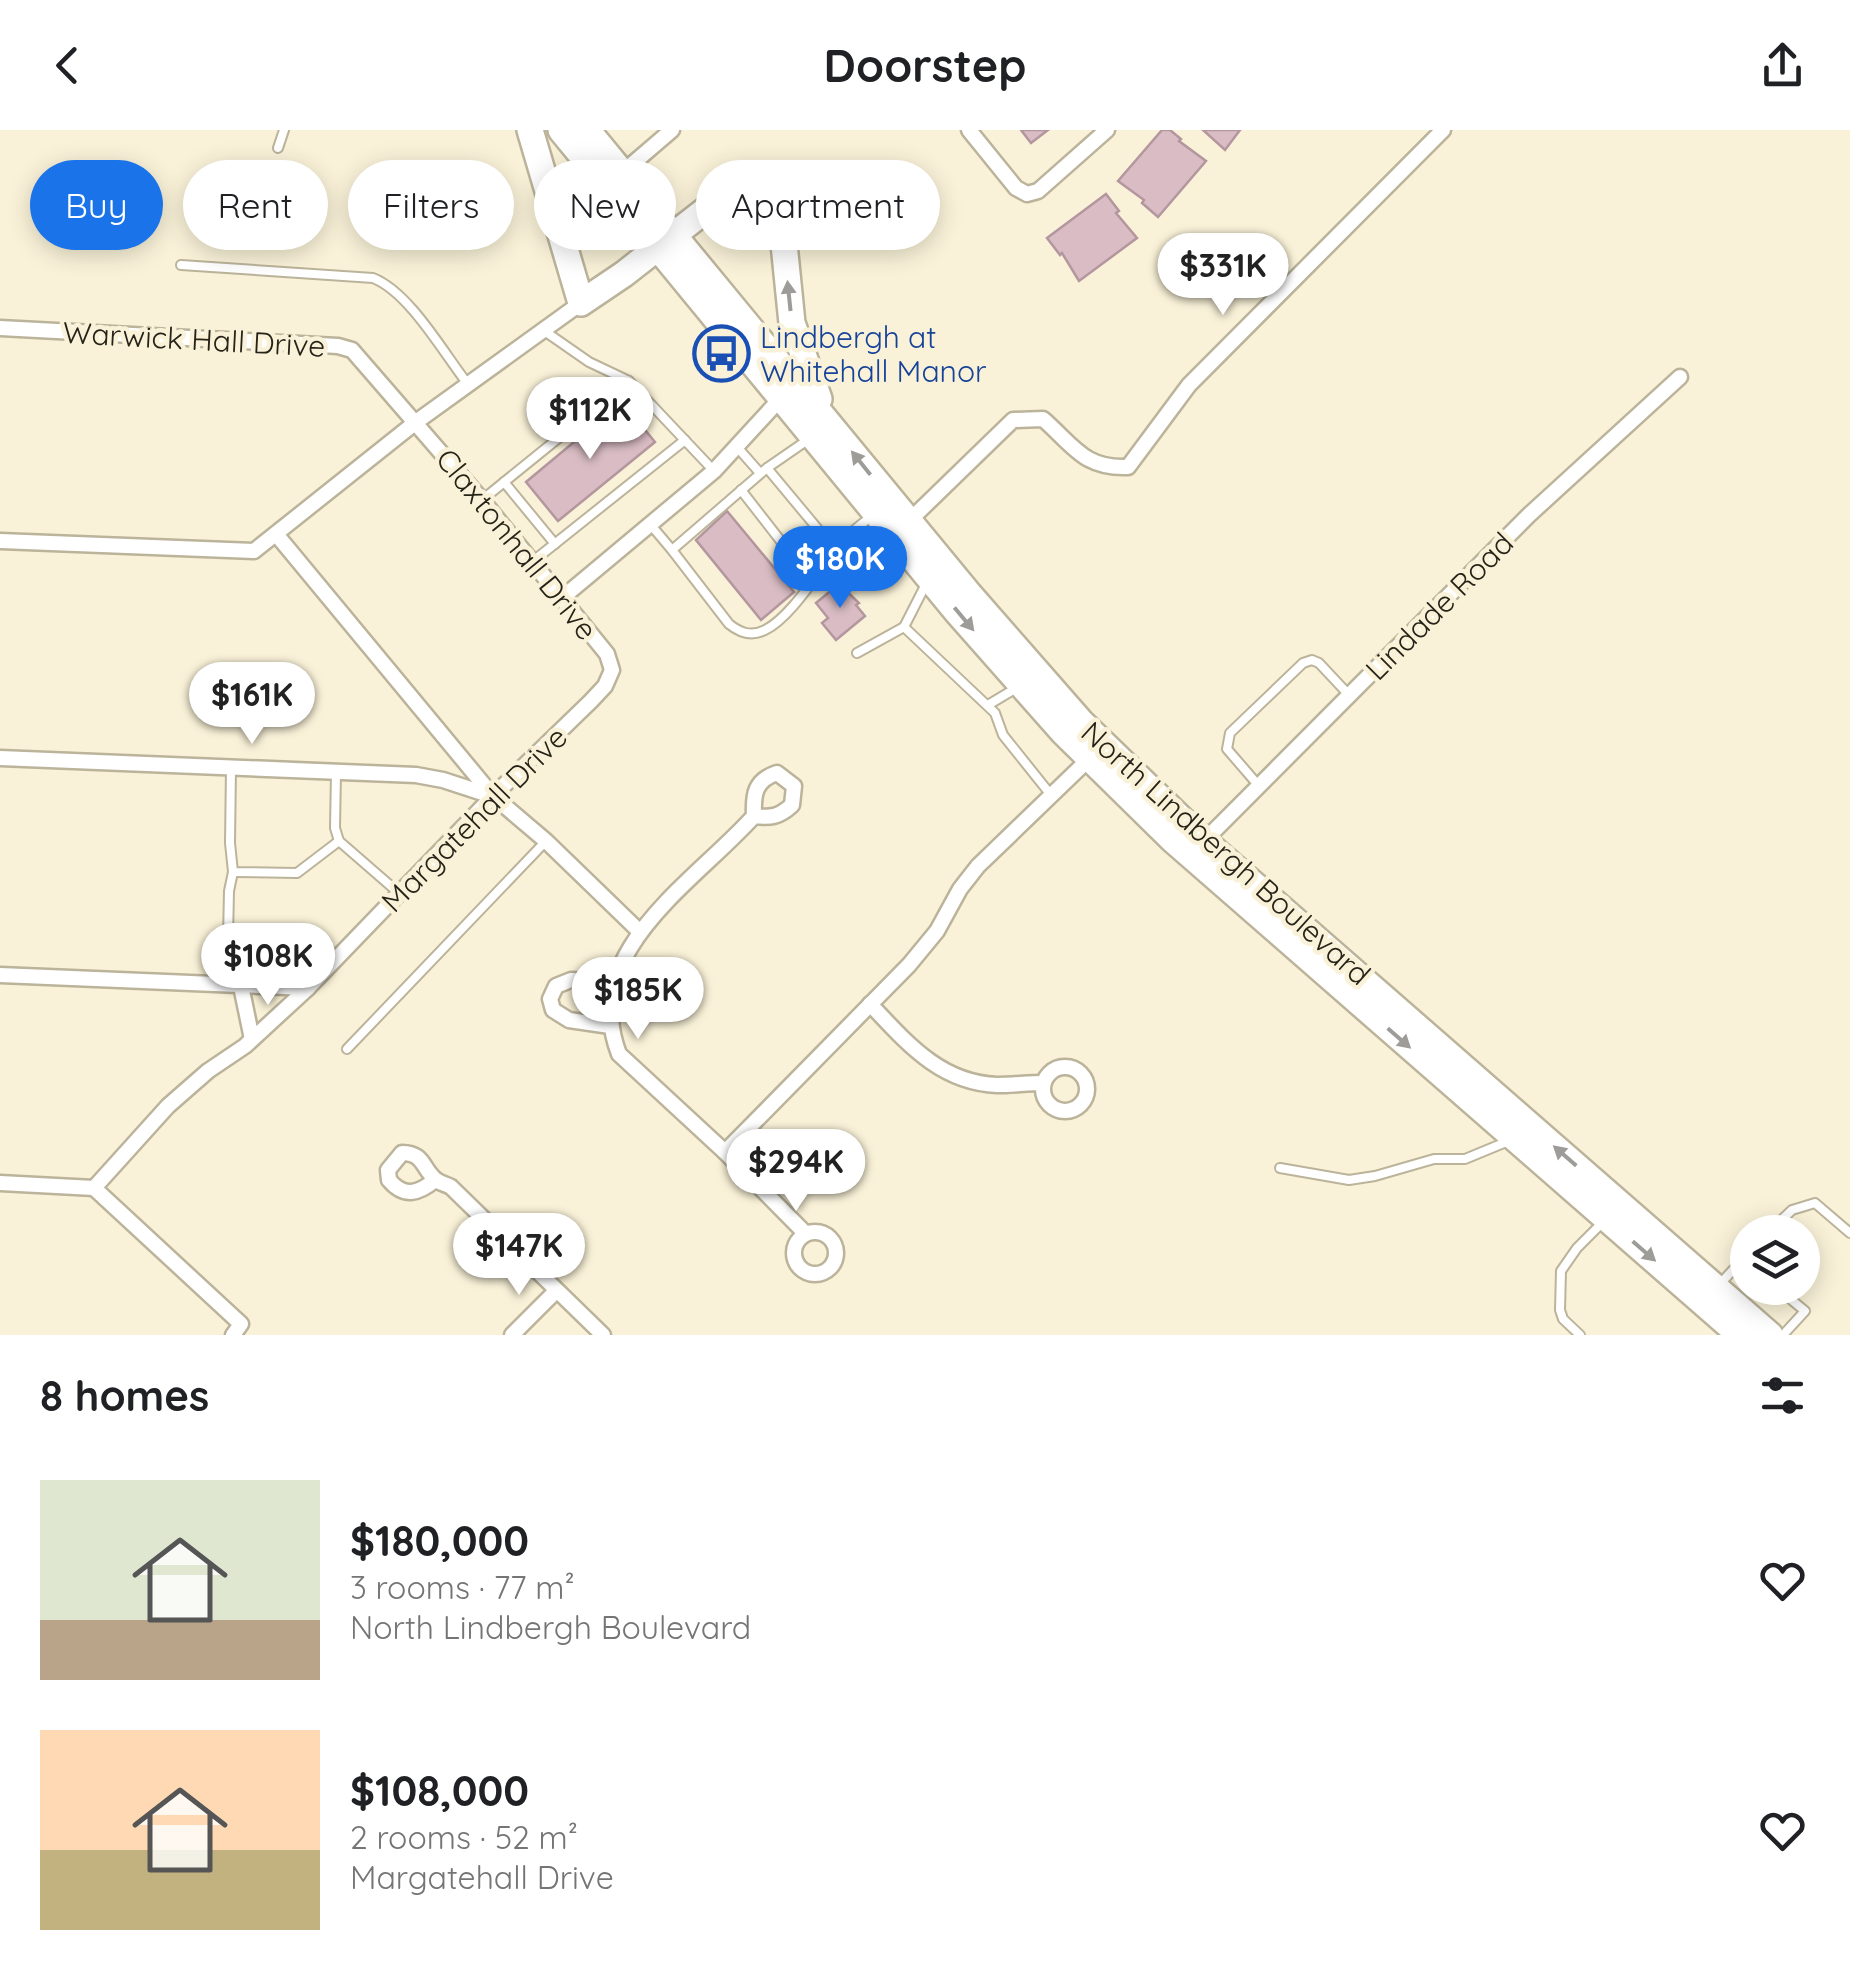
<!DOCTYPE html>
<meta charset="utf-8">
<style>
:root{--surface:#fff;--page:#f2f2f2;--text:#202124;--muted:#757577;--accent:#1a73e8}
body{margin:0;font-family:Quicksand,sans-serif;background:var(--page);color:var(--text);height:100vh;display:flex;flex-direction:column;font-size:38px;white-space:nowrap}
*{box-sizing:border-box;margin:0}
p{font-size:32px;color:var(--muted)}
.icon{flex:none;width:55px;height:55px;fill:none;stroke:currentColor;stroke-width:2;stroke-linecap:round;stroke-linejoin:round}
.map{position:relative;height:1205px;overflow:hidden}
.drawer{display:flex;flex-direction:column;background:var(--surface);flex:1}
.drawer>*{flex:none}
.guide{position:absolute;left:30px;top:30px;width:1000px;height:90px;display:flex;gap:20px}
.buttons{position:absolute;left:1730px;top:1085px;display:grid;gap:20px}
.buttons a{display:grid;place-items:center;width:90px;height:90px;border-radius:50%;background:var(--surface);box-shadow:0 5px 25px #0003;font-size:50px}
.price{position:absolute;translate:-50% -85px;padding:0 22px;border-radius:35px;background:#fff;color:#222;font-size:32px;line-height:65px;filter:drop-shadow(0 2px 5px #0008)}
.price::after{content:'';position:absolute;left:50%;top:60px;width:30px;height:22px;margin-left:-15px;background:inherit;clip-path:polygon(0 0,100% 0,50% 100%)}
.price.active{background:var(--accent);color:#fff}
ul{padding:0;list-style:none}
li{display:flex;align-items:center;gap:30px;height:250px;padding:0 40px}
li span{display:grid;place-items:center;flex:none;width:280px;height:200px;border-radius:0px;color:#555}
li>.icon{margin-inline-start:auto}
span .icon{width:120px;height:120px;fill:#fffc;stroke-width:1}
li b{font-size:42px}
h2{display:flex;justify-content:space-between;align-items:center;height:120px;padding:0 40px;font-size:42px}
.tag{padding:0 35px;border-radius:45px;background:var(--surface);box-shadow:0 5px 25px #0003;font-size:35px;line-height:90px}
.tag.active{background:var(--accent);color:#fff}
header{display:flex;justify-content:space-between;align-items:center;height:130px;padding:0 40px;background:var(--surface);font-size:45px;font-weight:700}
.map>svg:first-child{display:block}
.building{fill:#d9bcc4;stroke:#b3969e;stroke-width:2.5}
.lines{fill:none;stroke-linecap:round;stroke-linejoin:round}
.lane-casing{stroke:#bbb39a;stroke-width:12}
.street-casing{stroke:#bbb39a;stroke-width:19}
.highway-casing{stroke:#bbb39a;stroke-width:30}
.lane{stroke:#fff;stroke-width:8}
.street{stroke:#fff;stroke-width:14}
.highway{stroke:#fff;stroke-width:25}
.oneway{fill:#9d9c98}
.labels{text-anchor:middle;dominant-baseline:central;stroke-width:9;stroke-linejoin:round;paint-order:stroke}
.transit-label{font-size:30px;fill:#164399;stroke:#faf2d8;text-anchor:start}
.street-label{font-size:30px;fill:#262319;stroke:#faf2d8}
</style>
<header><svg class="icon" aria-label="back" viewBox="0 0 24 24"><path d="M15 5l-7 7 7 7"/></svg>Doorstep<svg class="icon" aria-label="share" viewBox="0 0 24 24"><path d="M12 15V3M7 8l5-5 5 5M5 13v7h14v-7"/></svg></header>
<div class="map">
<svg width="1850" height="1205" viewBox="0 0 1850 1205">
<rect width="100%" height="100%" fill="#faf2d8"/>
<!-- building -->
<g class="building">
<polygon points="1021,0 1048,0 1031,13"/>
<polygon points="1162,0 1170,0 1181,9 1179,11 1206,31 1158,87 1142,73 1144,70 1118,51"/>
<polygon points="1203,0 1240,0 1225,20"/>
<polygon points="1106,64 1119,81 1116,83 1137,108 1079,151 1062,123 1060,125 1047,108"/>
<polygon points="622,272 655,312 558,391 526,352"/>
<polygon points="727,381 794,462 761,490 696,410"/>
<polygon points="839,454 859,473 856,475 865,486 836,510 822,493 828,488 816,473"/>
</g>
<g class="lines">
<defs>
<g id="lane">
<polyline points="278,18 284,0"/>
<path d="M181,135L373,148C409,162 443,222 467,253"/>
<polyline points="543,200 589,232 629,251"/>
<polyline points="737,317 760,343"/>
<polyline points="767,338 837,422"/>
<polyline points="504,352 555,414"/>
<polyline points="741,360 812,451"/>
<polyline points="482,370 629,251 714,341"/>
<polyline points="650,394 672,420 767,338 809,309"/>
<path d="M672,420L729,494C740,503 751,507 765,500C794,486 825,430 848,406C855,399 864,392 872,386"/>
<polyline points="532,432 685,310"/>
<polyline points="904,497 927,452"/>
<polyline points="857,523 904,497 995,583 1003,605 1051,665"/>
<polyline points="988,575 1018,557"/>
<polyline points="231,638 230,713 233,742 297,743 339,711"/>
<polyline points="336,642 335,698 339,711 400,764"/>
<polyline points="1259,656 1227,619 1230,603 1303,533 1312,530 1319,533 1349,565"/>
<polyline points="227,855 229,761 233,742"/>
<polyline points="347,919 546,711"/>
<polyline points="1280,1038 1349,1050 1375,1046 1434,1029 1465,1029 1511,1010"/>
<polyline points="1769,1102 1792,1080 1815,1073 1850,1103"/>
<polyline points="1720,1154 1743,1129 1748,1133"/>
<polyline points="1777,1158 1805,1181 1783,1205"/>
<polyline points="1580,1205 1563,1189 1560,1180 1561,1141 1577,1118 1602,1093"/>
</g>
<g id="street">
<polyline points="969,0 1016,58 1027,64 1038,61 1107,0"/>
<polyline points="623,42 672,0"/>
<polyline points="0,198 338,216 352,220 482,370 607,524 612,540 605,556 591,571 493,666 308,858 245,916 208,941 168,976 94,1058 0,1053"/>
<path d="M909,391L1013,290L1043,289C1074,316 1084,339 1128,337L1189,255L1443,0"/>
<polyline points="276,404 493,666 546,711 639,801"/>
<polyline points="0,411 254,421 416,292 581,173"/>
<polyline points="562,468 714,341 781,268"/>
<polyline points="0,628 416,645 443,650 492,666"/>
<path d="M754,686C771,688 779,687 792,675L794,656L777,643C755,650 753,664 754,686C694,753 579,821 619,924L725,1022L805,1103"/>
<polyline points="1204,711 1529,385 1680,247"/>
<polyline points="0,845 308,858"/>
<polyline points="241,856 252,909"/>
<path d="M870,874C906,912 940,953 997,955C1012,955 1028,953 1043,953"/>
<polyline points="610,896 569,890 553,880 550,869 556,856 571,850 614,852"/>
<circle cx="1065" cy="959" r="22"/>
<polyline points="725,1022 909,835 937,801 960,759 978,736 1089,629"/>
<path d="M435,1050C418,1064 404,1068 389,1050L388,1040L402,1023C424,1023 422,1038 435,1049C439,1053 446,1054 451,1057L603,1205"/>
<polyline points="94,1058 241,1194 233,1205"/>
<circle cx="815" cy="1123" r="21"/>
<polyline points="512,1205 556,1161"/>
</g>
<g id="highway">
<polyline points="530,0 581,173 624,144 712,75 737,70 761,77 777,92 783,104 792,193 819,269"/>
<polyline points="561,0 957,482 1063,602 1173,710 1740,1205"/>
<polyline points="587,0 969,464 1081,592 1204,711 1770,1205"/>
</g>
</defs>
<!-- lane casing -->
<use href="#lane" class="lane-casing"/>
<!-- street casing -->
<use href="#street" class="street-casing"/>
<!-- highway casing -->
<use href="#highway" class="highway-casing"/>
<!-- lane -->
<use href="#lane" class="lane"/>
<!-- street -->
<use href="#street" class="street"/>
<!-- highway -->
<use href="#highway" class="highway"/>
</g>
<!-- one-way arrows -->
<defs><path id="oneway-solid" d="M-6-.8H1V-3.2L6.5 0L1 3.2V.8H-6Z" transform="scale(2.5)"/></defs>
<g class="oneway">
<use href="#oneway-solid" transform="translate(789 166) rotate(-96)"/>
<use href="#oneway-solid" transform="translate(861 333) rotate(-129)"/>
<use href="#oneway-solid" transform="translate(964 489) rotate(50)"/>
<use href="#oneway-solid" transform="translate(1399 908) rotate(41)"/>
<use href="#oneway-solid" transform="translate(1565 1026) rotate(-139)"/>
<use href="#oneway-solid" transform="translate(1644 1121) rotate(41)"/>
</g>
<!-- icons -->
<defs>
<symbol id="bus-ring" viewBox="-11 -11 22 22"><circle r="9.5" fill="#faf2d8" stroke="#1a4fb4" stroke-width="1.5"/><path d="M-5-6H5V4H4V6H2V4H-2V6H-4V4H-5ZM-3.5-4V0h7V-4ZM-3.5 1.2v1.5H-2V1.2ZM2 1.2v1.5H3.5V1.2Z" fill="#1a4fb4"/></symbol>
</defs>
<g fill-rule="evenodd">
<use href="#bus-ring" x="690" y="192" width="63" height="63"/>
</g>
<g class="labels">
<!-- transit labels -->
<g class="transit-label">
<text x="760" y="207">Lindbergh at<tspan x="760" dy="34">Whitehall Manor</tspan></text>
</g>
<!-- street labels -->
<g class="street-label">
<text transform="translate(194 209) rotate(3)">Warwick Hall Drive</text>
<text transform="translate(517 414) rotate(51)">Claxtonhall Drive</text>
<text transform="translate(1439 476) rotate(-45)">Lindade Road</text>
<text transform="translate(474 689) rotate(-45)">Margatehall Drive</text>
<text transform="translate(1226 723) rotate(42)">North Lindbergh Boulevard</text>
</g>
</g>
</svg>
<div class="buttons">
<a><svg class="icon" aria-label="layers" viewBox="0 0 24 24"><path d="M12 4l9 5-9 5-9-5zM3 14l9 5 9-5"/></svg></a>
</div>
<b class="price" style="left:1223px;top:188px">$331K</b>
<b class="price" style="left:590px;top:332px">$112K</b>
<b class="price active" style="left:840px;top:481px">$180K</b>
<b class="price" style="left:252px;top:617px">$161K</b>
<b class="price" style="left:268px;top:878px">$108K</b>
<b class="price" style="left:638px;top:912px">$185K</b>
<b class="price" style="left:796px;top:1084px">$294K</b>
<b class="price" style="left:519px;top:1168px">$147K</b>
<div class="guide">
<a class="tag active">Buy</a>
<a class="tag">Rent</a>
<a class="tag">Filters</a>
<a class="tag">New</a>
<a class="tag">Apartment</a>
</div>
</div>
<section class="drawer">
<h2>8 homes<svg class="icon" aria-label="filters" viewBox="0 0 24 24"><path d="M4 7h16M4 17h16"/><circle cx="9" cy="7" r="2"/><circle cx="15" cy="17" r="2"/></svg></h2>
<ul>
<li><span style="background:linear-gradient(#dfe7d0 70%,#b9a48a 0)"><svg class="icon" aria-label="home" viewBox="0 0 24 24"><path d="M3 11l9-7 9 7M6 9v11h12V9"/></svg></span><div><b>$180,000</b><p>3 rooms · 77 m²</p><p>North Lindbergh Boulevard</p></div><svg class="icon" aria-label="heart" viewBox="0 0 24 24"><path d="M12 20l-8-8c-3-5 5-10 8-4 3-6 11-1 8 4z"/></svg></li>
<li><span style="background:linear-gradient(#ffd9b3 60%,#c2b280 0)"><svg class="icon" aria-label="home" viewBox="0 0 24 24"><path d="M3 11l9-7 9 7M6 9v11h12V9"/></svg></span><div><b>$108,000</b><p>2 rooms · 52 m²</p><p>Margatehall Drive</p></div><svg class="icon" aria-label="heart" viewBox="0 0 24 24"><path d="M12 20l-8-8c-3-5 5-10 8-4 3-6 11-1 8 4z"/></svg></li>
</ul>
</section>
